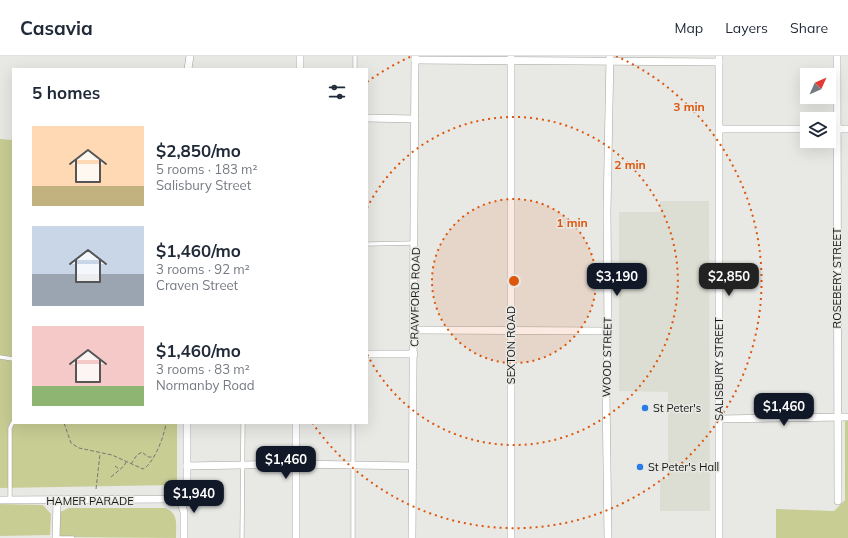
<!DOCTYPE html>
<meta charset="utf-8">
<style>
:root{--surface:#fff;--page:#f2f2f3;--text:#1f2937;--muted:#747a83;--line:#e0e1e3;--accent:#111827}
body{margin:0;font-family:Mulish,sans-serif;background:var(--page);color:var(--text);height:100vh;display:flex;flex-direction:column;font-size:15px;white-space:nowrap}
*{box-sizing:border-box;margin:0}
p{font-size:13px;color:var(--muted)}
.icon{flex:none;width:22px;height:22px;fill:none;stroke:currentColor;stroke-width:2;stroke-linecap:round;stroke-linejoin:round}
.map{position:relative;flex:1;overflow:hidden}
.panel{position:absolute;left:12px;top:12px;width:356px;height:356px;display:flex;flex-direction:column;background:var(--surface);border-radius:0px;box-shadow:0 4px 16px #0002}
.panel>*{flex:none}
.needle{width:26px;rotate:45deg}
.tools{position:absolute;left:800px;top:12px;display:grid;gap:8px}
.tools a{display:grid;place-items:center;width:36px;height:36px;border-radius:0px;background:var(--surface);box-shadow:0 4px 16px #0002;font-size:20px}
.price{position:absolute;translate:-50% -34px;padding:0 9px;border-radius:8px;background:var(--accent);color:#fff;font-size:13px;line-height:26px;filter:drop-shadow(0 1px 2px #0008)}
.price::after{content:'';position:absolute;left:50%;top:24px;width:12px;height:9px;margin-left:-6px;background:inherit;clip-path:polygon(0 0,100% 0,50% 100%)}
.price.current{background:#222;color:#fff}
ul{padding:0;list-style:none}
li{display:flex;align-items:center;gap:12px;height:100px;padding:0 20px}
li span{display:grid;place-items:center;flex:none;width:112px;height:80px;border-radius:0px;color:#555}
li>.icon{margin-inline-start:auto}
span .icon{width:48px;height:48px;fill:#fffc;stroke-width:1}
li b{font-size:17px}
h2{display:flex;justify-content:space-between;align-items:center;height:48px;padding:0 20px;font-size:17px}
header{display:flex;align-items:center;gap:24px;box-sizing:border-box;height:56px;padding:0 20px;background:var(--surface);border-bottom:1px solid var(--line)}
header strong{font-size:19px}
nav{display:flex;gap:22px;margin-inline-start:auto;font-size:14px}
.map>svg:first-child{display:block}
.built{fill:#ddded3}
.green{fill:#c8cd94}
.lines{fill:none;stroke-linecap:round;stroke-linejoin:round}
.service-casing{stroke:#a4a5a2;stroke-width:4.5}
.minor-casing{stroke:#a4a5a2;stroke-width:8}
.path{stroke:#777875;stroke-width:1;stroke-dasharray:4 2;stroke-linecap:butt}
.service{stroke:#fff;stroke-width:3.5}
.minor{stroke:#fff;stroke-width:7}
.ring{fill:none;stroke:#dd560c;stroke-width:2;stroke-dasharray:2 4}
.poi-dot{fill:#2b7ce7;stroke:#e8e9e5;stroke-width:1.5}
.labels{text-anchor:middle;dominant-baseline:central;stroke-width:3;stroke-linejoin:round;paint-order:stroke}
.street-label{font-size:11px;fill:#141413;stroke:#e8e9e5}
.poi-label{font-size:11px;fill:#141413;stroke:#e8e9e5;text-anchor:start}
.centre{fill:#dd560c;stroke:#e8e9e5;stroke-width:2}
.ring-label{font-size:12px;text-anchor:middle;font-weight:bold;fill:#dd560c;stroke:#e8e9e5;stroke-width:3;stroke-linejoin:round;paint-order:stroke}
</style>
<header>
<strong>Casavia</strong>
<nav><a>Map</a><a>Layers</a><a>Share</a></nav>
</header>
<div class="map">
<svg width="848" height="482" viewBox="0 0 848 482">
<rect width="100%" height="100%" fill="#e8e9e5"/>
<!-- built -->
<polygon class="built" points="660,145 709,145 710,455 660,455 660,423 668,423 668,336 619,335 619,156 660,156"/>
<!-- green -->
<g class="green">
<polygon points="0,83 13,84 13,367 177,367 177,426 173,429 0,432"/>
<polygon points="848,364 848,482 776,482 776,453 834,455 845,444 845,365"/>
<polygon points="0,448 43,449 51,458 50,479 0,480"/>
<path d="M69,452H165C179,457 176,469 176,482L59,481L60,456Z"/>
</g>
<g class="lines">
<defs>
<g id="service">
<polyline points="355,13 355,0"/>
<polyline points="369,188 414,187"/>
<polyline points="0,301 13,303"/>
<polyline points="10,445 10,372 13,366"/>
<polyline points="56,482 73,482"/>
<polyline points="242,482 243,367"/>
<polyline points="353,482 353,367"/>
</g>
<g id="minor">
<polyline points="300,0 300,13"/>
<polyline points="837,0 838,445"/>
<polyline points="415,4 719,6"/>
<polyline points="188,13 190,0"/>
<polyline points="367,62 415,63"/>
<polyline points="720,73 807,73"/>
<polyline points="829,73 848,73"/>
<polyline points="414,274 608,275"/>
<polyline points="367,298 414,298"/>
<polyline points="719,363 848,361"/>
<polyline points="296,367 296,482"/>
<polyline points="187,410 295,408 413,410"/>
<polyline points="179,441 184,456 184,482"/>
<polyline points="0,444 175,443 182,438 187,428 187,367"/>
<polyline points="56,482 57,445"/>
<polyline points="412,482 415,0"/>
<polyline points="511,482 511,0"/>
<polyline points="608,482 606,337 608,275 607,155 610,0"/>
<polyline points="719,482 719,0"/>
</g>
</defs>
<!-- service casing -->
<use href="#service" class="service-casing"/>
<!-- minor casing -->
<use href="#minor" class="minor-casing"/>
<!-- path -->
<g class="path">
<path d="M64,367L71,387L79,392L112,399L143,413C154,408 165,378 166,367"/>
<polyline points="131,408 137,399 142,396 148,401 153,401"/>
<polyline points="115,410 119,413"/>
<polyline points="111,421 124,410 126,406"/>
<polyline points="96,433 100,398"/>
</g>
<!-- service -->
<use href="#service" class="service"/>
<!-- minor -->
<use href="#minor" class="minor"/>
</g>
<!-- distance rings -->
<circle cx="514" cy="225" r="82" fill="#dd560c" fill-opacity=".12"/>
<g class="ring">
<circle cx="514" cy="225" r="82"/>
<path d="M367 152A164 164 0 1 1 367 298"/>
<path d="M367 26A247 247 0 0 1 412 0M616 0A247 247 0 1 1 313 368"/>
</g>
<!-- markers -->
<g class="poi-dot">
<circle cx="645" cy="352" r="4"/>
<circle cx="640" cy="411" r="4"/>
</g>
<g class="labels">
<!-- street labels -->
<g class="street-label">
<text transform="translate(837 222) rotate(-90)">ROSEBERY STREET</text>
<text transform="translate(415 241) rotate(-89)">CRAWFORD ROAD</text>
<text transform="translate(511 289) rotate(-90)">SEXTON ROAD</text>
<text transform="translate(607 301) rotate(-89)">WOOD STREET</text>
<text transform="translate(719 313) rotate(-90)">SALISBURY STREET</text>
<text x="90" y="445">HAMER PARADE</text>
</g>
<!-- poi labels -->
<g class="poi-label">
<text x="653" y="352">St Peter's</text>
<text x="648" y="411">St Peter's Hall</text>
</g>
</g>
<circle cx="514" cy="225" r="6" class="centre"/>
<g class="ring-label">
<text x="689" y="55">3 min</text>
<text x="630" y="113">2 min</text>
<text x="572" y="171">1 min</text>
</g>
</svg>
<div class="tools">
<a><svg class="needle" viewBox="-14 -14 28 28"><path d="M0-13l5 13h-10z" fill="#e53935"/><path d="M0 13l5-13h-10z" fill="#747a83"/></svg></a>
<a><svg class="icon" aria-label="layers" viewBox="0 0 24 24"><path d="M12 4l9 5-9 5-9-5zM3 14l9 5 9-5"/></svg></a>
</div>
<b class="price" style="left:617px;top:241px">$3,190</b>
<b class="price current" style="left:729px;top:241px">$2,850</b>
<b class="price" style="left:784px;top:371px">$1,460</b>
<b class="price" style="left:286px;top:424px">$1,460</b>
<b class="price" style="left:194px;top:458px">$1,940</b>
<section class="panel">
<h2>5 homes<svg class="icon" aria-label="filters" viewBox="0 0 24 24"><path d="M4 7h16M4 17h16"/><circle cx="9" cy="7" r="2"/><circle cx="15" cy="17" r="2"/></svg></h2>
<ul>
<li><span style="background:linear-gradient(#ffd9b3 75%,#c2b280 0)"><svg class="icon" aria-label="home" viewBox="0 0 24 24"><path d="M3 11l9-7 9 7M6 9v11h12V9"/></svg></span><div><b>$2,850/mo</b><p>5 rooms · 183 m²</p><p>Salisbury Street</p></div></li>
<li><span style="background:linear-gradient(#c9d6e8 60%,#9aa5b1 0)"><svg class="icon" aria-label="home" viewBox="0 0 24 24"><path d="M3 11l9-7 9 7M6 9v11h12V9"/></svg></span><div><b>$1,460/mo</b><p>3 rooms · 92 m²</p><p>Craven Street</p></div></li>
<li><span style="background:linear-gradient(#f6c9c9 75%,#8fb573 0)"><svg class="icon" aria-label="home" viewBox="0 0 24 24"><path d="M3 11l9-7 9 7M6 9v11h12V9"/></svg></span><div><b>$1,460/mo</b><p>3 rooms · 83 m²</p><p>Normanby Road</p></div></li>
</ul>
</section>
</div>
